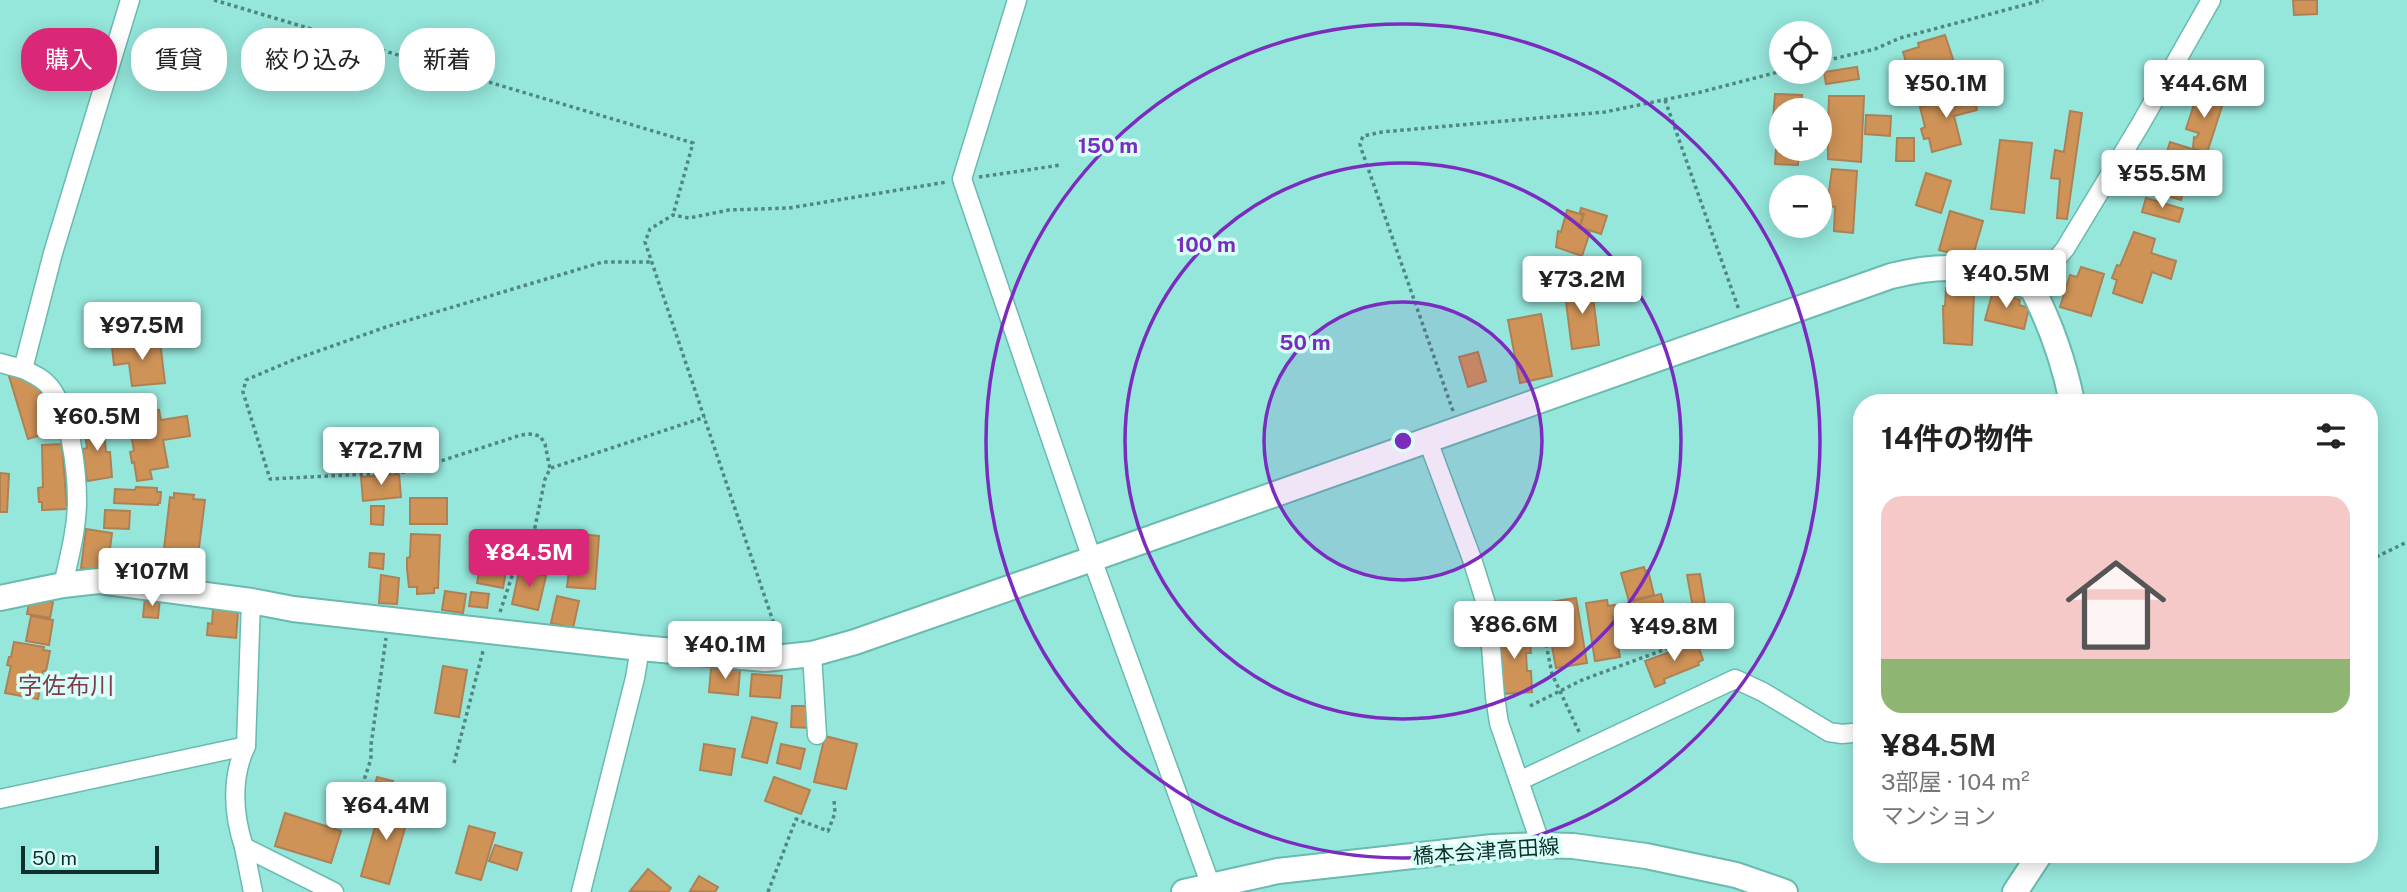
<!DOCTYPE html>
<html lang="ja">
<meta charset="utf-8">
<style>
:root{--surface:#fff;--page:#f6f6f6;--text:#222;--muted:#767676;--accent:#db2777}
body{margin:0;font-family:"Public Sans","Noto Sans JP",sans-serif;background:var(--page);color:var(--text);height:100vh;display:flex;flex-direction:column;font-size:26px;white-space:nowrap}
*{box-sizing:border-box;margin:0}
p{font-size:23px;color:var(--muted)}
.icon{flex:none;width:38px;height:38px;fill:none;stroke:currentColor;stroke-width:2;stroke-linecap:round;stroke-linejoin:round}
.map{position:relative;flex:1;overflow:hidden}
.sheet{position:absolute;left:1853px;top:394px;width:525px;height:469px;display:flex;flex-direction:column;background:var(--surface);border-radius:28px;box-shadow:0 4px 18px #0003}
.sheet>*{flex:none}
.banner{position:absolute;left:21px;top:28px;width:665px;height:63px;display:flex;gap:14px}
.controls{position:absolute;left:1769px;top:21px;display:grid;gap:14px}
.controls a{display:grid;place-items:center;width:63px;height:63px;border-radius:50%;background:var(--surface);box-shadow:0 4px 18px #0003;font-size:35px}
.scale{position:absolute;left:21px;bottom:18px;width:138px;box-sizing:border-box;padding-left:7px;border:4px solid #0d302c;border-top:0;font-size:19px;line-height:24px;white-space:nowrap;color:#0d302c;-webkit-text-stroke:5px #d8fff8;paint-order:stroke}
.price{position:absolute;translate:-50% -60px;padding:0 16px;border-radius:7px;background:#fff;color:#222;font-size:23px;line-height:46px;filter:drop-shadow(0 2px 4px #0008)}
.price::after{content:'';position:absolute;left:50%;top:42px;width:21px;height:16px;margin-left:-10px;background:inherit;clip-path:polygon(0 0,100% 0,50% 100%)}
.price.selected{background:var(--accent);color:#fff}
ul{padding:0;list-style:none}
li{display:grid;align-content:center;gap:14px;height:371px;padding:0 28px}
li span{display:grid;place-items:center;height:217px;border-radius:21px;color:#555}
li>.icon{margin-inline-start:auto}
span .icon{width:126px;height:126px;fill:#fffc;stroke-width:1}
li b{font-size:30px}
h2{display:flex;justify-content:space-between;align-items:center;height:84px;padding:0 28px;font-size:30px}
.tag{padding:0 24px;border-radius:28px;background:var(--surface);box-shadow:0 4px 18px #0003;font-size:24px;line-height:63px}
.tag.selected{background:var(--accent);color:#fff}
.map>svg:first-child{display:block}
.building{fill:#cf9358;stroke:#ae8155;stroke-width:2}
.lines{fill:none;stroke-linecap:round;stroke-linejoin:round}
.street-casing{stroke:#69baaf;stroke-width:21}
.secondary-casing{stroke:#69baaf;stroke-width:28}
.path{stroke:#4f8881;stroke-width:3.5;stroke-dasharray:3.5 3.5;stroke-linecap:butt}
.street{stroke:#fff;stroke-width:18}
.secondary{stroke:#fff;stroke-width:24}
.ring{fill:none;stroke:#7b2cbf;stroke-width:3.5}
.labels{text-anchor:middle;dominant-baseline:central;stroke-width:7;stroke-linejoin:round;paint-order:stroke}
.street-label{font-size:21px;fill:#0d302c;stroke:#d8fff8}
.quarter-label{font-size:24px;fill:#833c4f;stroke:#d8fff8}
.centre{fill:#7b2cbf;stroke:#d8fff8;stroke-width:3.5}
.ring-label{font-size:21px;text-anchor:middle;font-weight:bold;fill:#7b2cbf;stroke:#d8fff8;stroke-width:7;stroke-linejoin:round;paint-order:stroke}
</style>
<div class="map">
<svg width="2407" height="892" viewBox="0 0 2407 892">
<rect width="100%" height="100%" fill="#95e6db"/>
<!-- building -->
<g class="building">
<polygon points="2293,0 2317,0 2317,14 2294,15"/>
<polygon points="1945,35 1954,62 1910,75 1903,52 1919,47 1918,43"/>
<polygon points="1857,67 1859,79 1826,84 1824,72"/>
<polygon points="1973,92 1977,110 1954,116 1961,144 1932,152 1929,138 1924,139 1921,129 1925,127 1920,107 1951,99 1950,97 1960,94"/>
<polygon points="2198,92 2224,100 2207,153 2193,148 2194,137 2196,138 2199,133 2186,129"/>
<polygon points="1775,94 1802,95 1801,110 1782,110 1782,149 1799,149 1798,165 1775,164 1777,133 1772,133"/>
<polygon points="1829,96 1864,96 1861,162 1828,159 1828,138 1823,138 1823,123 1828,123"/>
<polygon points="2070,111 2082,113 2067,219 2057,218 2060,179 2051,178 2055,150 2064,152"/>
<polygon points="1866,115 1891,116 1890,136 1865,134"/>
<polygon points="1897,138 1914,138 1914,161 1896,161"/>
<polygon points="2000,140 2032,143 2024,213 1991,209"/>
<polygon points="2170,142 2195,150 2181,200 2153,192 2156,184 2152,183 2156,171 2161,172"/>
<polygon points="1832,169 1857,171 1853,233 1834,231 1835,207 1827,206"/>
<polygon points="1926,173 1951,181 1941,213 1916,205"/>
<polygon points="2146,198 2183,209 2179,222 2142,212"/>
<polygon points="1581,208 1607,216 1601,234 1580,227 1584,214 1580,212"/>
<polygon points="1567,210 1583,215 1579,228 1590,232 1582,256 1556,247 1558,231 1561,232"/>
<polygon points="1950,211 1983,221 1972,259 1939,250"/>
<polygon points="2134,232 2155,239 2151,253 2176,261 2171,279 2152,272 2142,303 2113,293 2117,280 2112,278 2117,265 2120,266"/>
<polygon points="2081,267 2104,274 2091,316 2060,307 2070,275 2077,277"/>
<polygon points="1950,276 1977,279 1974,292 1972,345 1944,343 1943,306 1945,306 1946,288 1950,288"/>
<polygon points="1591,281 1599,345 1572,349 1566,302 1570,301 1568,284"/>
<polygon points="1994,287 2005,290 2003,294 2020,300 2019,305 2029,308 2024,329 1985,320"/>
<polygon points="1541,314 1552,376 1520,383 1508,320"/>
<polygon points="160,341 165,383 132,386 129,363 114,365 112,347"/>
<polygon points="1478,352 1486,381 1468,387 1459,357"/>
<polygon points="17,373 38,381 53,431 28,439 9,376"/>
<polygon points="159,410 161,420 187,416 190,436 163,440 168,467 150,470 152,479 137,481 134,462 132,463 130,452 134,451 128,415"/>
<polygon points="103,422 106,452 110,452 112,477 87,481 83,449 87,448 84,425"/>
<polygon points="62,444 67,509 42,510 42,502 39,502 38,488 43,487 42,445"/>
<polygon points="0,473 9,474 7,512 0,512"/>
<polygon points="399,474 401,497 363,501 361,477"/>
<polygon points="136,487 157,488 157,492 161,492 160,503 158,503 158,505 114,503 115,489 135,490"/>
<polygon points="174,493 194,495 193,499 205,500 196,571 162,566 170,497 174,498"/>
<rect x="410" y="498" width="37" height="26"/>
<polygon points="371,506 384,506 383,525 371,524"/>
<polygon points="105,510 130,511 129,529 104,528"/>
<polygon points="86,529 112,533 107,572 81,568"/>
<polygon points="567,533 599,536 595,589 567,587 569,570 560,569 561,555 565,555"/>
<polygon points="411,534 440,535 438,588 434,588 434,593 417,594 417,587 409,587 407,569 407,558 410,557"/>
<polygon points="484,548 509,553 503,588 477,583"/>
<polygon points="370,553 384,554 383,569 369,567"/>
<polygon points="520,567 546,576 538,610 512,604"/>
<polygon points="1644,567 1645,571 1648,570 1654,595 1629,601 1621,573"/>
<polygon points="1700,574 1707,616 1695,619 1687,575"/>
<polygon points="381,575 399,578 397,604 379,603"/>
<polygon points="445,591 466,594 463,613 442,610"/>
<polygon points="471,592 489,594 487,608 469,606"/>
<polygon points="1661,594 1672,636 1644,644 1641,633 1638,633 1633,613 1637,612 1633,601"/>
<polygon points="557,596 579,601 573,628 551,623"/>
<polygon points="145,597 160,598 158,618 143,617"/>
<polygon points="30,598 53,602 50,618 27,614"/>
<polygon points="1576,598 1587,663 1556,668 1544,603"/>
<polygon points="1607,600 1608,606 1615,605 1616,617 1613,617 1620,657 1595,661 1586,603"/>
<polygon points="213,609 238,612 236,638 207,635 208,623 212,624"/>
<polygon points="31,616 53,620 49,645 26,641"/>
<polygon points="1529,628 1531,653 1526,653 1527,671 1531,671 1532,692 1502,694 1496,632"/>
<polygon points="14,642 44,647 43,650 50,651 46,671 43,671 38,699 5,693 11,666 7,665 9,657 11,657"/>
<polygon points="1697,642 1703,660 1698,662 1699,665 1664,679 1665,683 1655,687 1645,661"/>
<polygon points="443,666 467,670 459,717 435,713"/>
<polygon points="711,668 740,670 738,695 709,692"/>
<polygon points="752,674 782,676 780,698 750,696"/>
<polygon points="792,706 811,706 810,728 791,727"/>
<polygon points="752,717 777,723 767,763 742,757"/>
<polygon points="825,736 857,744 846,789 814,782"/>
<polygon points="704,744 735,749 731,775 700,770"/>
<polygon points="781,744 805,749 800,769 777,763"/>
<polygon points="377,777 393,781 388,798 373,794"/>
<polygon points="774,777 810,790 801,814 765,801"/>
<polygon points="383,799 411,807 389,884 361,876"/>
<polygon points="285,813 341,831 331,863 275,846"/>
<polygon points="469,826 495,833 481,880 456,873"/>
<polygon points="495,845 522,853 517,870 489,861"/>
<polygon points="648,869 671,888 668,892 630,891"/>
<polygon points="699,876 718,887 715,892 690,891"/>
</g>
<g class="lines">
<defs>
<g id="street">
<polyline points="1017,0 962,179 1092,559 1211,886"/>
<polyline points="2032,288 2065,249 2140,125 2211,0"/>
<polyline points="0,363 23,369 53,253 130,0"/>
<path d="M23,369C33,374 43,378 50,387C70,413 77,468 77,501C77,529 69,558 63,585"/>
<polyline points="1428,441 1472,559 1488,610 1495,697 1499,723 1541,845"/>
<polyline points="812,654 817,735"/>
<path d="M246,746C231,777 233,814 244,847L334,892"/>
<polyline points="1519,781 1735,679 1763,692 1829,732 1842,734 1862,732"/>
<polyline points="0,799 246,746 251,601"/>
<polyline points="244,847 253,892"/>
<polyline points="581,892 635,678 640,648"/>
</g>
<g id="secondary">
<path d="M0,598L63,585L99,581L251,601L293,609L640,648L765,659L812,654L855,642L1092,559L1891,276C1946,262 1980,266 2032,288C2051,325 2064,362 2072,402"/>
<polyline points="1184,892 1278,871 1493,847 1541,845 1573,846 1646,856 1736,875 1785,892"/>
<polyline points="2015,892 2040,854"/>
</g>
</defs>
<!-- street casing -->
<use href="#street" class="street-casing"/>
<!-- secondary casing -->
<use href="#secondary" class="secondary-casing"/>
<!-- path -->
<g class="path">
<polyline points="214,0 693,143 673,215"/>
<polyline points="1820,62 1875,49 1900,38 2043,0"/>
<polyline points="1665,100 1739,310"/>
<polyline points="979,177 1061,165"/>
<polyline points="1453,411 1362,151 1360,144 1363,136 1382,132 1605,112 1697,93 1782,71"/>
<polyline points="551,468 705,417"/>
<polyline points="2370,560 2407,542"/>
<polyline points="1503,605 1530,607 1540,614 1552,674 1580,734"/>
<polyline points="500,612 519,555 534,532 545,479 550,469 545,444 540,436 530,434 521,435 407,472 270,479 243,392 246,380 293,360 386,327 603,262 651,262"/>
<polyline points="778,636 645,242 650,229 673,215 689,218 729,210 789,208 947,182"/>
<polyline points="1530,706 1582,680 1693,639"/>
<polyline points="454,763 483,651"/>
<polyline points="360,792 371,759 371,745 386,638"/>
<polyline points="768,892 796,819 828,831 835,813 834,800"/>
</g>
<!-- street -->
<use href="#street" class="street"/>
<!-- secondary -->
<use href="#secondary" class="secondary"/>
</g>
<!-- distance rings -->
<circle cx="1403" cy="441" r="139" fill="#7b2cbf" fill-opacity=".12"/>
<g class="ring">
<circle cx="1403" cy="441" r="139"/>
<circle cx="1403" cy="441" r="278"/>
<circle cx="1403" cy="441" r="417"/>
</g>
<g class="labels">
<!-- street labels -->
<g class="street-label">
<text transform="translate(1486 851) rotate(-4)">橋本会津高田線</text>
</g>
<!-- quarter labels -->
<g class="quarter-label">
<text x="66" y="685">字佐布川</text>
</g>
</g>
<circle cx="1403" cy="441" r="10" class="centre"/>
<g class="ring-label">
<text x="1108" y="153">150 m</text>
<text x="1206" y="252">100 m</text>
<text x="1305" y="350">50 m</text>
</g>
</svg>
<div class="controls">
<a><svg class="icon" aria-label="locate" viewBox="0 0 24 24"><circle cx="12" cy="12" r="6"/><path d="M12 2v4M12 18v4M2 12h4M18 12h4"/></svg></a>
<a>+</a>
<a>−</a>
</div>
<div class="scale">50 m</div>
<b class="price" style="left:1946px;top:120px">¥50.1M</b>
<b class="price" style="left:2204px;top:120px">¥44.6M</b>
<b class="price" style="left:2162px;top:210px">¥55.5M</b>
<b class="price" style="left:2006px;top:310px">¥40.5M</b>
<b class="price" style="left:1582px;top:316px">¥73.2M</b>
<b class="price" style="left:142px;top:362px">¥97.5M</b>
<b class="price" style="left:97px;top:453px">¥60.5M</b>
<b class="price" style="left:381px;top:487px">¥72.7M</b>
<b class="price selected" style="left:529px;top:589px">¥84.5M</b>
<b class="price" style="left:152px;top:608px">¥107M</b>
<b class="price" style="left:1514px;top:661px">¥86.6M</b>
<b class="price" style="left:1674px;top:663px">¥49.8M</b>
<b class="price" style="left:725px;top:681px">¥40.1M</b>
<b class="price" style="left:386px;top:842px">¥64.4M</b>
<div class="banner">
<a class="tag selected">購入</a>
<a class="tag">賃貸</a>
<a class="tag">絞り込み</a>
<a class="tag">新着</a>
</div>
<section class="sheet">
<h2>14件の物件<svg class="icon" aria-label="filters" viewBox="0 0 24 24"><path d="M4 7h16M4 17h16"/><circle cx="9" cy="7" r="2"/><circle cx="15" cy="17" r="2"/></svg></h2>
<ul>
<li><span style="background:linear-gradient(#f6c9c9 75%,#8fb573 0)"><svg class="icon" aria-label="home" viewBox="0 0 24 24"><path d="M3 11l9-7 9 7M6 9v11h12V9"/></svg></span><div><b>¥84.5M</b><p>3部屋 · 104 m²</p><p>マンション</p></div></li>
</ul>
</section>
</div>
